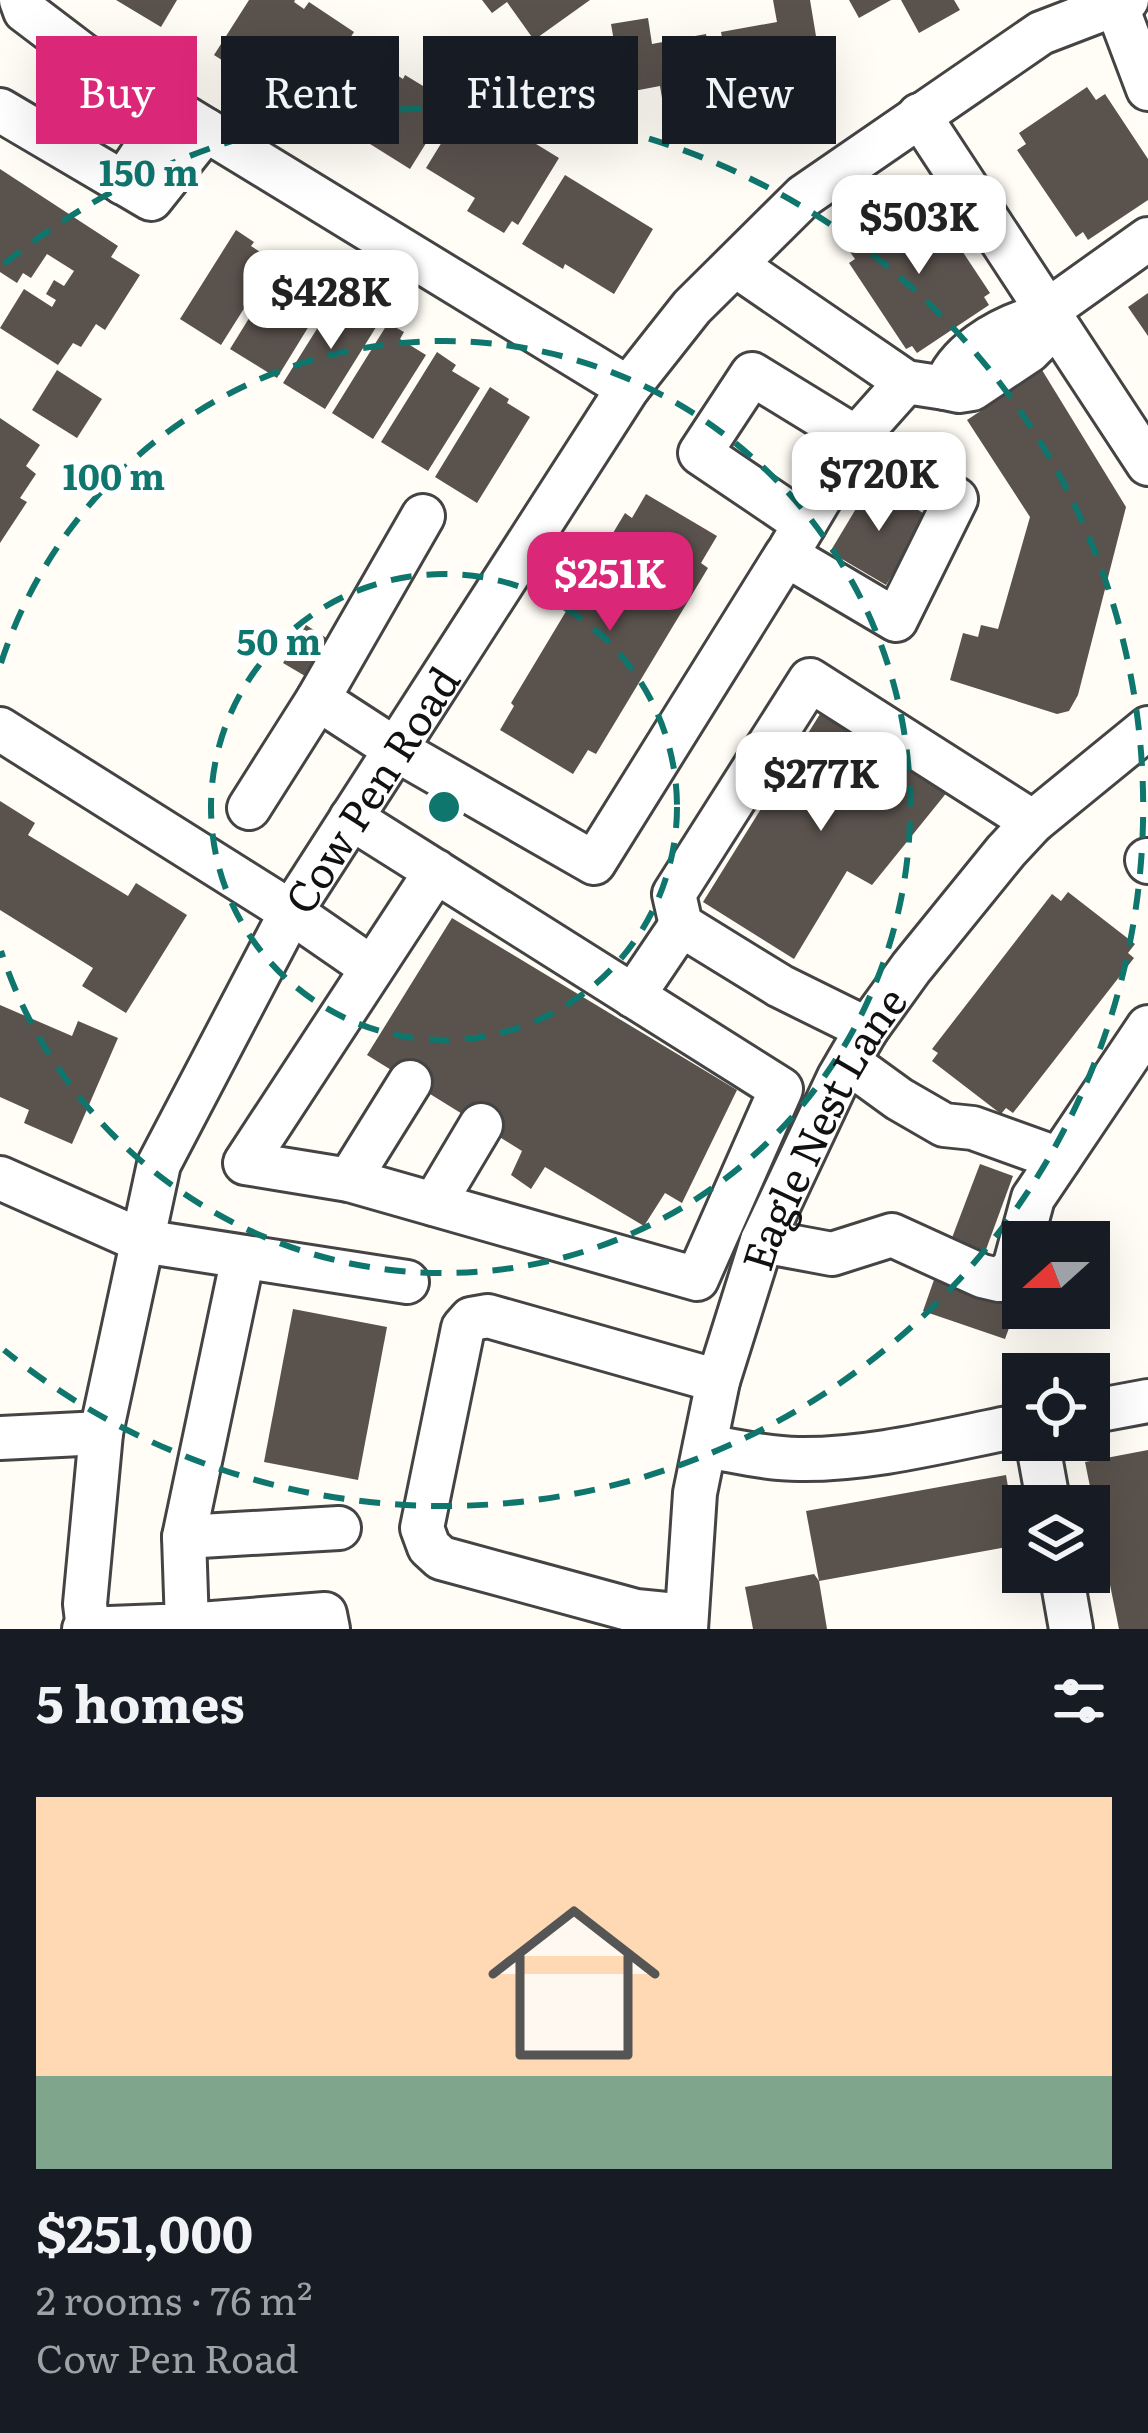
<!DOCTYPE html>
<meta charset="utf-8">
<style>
:root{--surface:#171b24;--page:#242831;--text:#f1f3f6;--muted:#9ea1a6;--accent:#db2777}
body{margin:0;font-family:Literata,serif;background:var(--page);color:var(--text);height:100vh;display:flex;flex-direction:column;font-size:45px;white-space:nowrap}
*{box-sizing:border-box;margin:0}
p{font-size:39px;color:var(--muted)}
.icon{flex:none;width:66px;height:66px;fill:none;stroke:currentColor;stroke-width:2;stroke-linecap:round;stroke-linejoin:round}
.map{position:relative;height:1629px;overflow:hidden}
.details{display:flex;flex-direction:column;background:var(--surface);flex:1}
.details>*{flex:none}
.banner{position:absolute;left:36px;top:36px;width:1077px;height:108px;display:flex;gap:24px}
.needle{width:78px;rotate:249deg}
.fabs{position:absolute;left:1002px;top:1221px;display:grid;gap:24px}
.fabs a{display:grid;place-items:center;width:108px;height:108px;border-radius:0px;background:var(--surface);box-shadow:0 12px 48px #0002;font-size:60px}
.price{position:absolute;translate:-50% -102px;padding:0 27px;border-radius:24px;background:#fff;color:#222;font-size:39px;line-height:78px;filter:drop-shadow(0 3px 6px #0008)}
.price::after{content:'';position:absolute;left:50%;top:72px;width:36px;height:27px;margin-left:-18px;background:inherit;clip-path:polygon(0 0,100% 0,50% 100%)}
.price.on{background:var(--accent);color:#fff}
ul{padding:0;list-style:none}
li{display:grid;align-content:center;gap:24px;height:636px;padding:0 36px}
li span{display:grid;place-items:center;height:372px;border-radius:0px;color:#555}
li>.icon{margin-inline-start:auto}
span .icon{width:216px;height:216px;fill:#fffc;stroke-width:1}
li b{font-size:51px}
h2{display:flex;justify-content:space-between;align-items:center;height:144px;padding:0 36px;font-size:51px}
.chip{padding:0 42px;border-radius:0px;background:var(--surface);box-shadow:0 12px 48px #0002;font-size:42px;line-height:108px}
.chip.on{background:var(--accent);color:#fff}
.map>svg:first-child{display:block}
.building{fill:#5a524d}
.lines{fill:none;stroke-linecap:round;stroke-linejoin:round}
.minor-casing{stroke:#444;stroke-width:48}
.minor{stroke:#fff;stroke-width:42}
.ring{fill:none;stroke:#0f766e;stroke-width:6;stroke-dasharray:21 15}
.labels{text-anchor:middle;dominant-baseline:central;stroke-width:12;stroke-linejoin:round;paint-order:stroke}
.street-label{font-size:42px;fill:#111;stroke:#fff}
.centre{fill:#0f766e;stroke:#fff;stroke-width:6}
.ring-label{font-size:36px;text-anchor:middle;font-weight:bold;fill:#0f766e;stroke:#fff;stroke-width:12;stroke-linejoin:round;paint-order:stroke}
</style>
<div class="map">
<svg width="1148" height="1629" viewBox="0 0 1148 1629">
<rect width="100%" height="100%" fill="#fffdf5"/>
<!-- building -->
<g class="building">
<polygon points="116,0 177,0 161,27"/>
<polygon points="249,0 295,0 294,2 304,9 309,2 354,32 312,97 266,67 256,82 214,55"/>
<polygon points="482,0 590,0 534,40 507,2 492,13"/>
<polygon points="773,0 810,0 820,60 784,66 792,113 737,122 721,32 777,22"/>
<polygon points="849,0 891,0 859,18"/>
<polygon points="901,0 954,0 960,10 919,33"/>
<polygon points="648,18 652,44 706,34 723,124 668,134 660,86 623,93 611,24"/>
<polygon points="354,56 385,75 389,70 403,79 405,75 451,103 410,169 362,139 359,143 316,117"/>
<polygon points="1087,87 1096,100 1105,94 1148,159 1148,200 1088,240 1083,232 1076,237 1017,150 1026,144 1019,133"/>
<polygon points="470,105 511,130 509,134 520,141 523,136 559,158 518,225 512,221 504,233 467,211 475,198 426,168 461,111 465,113"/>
<polygon points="0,169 118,246 111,257 140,275 105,330 96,324 81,347 73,343 58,365 0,328 24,289 52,307 56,300 46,294 54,280 64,286 74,271 47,254 31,278 23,273 17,283 0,272"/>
<polygon points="565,175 653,229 614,294 565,264 563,269 522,244"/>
<polygon points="920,201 927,211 933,207 990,293 984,297 989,305 917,353 912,346 906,349 849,263 855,259 848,249"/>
<polygon points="236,230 254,242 251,246 274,261 221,345 180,319"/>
<polygon points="285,260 304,272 300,278 328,295 277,378 230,349"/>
<polygon points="340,292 358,303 354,309 378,324 325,409 283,383"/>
<polygon points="1148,293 1148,336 1128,307"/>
<polygon points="388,323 404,332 400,339 426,355 373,439 332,413"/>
<polygon points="437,352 456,365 452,371 480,388 428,471 381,442"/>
<polygon points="57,370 102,399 77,438 32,410"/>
<polygon points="1042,370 1126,507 1078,695 1069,711 1057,714 950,680 963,633 978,637 981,625 998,629 1030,517 967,420"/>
<polygon points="490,387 509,399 507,403 530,417 477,503 435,477"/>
<polygon points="0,418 40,445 26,466 36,474 20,498 27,502 0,543"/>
<polygon points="872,482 928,516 886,585 830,552"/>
<polygon points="646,494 717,536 701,563 708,568 596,754 588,750 573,774 500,730 514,706 511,703 625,513 632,518"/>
<polygon points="306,625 328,639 305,676 283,663"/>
<polygon points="820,714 948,791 872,885 847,871 794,959 703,902"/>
<polygon points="0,801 35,823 28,835 128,896 136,883 187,915 126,1013 82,986 93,968 0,910"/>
<polygon points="1068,892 1135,944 1128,953 1134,958 1013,1113 1006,1108 1001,1114 932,1061 938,1053 932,1049 1052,894 1061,901"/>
<polygon points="452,918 737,1090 682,1203 665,1193 644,1226 545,1167 531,1189 511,1175 522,1151 367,1055"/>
<polygon points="0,1005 72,1036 78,1021 118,1038 72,1144 24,1123 29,1110 0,1097"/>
<polygon points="980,1164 1013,1176 984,1255 950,1243"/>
<polygon points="935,1277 1017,1306 1005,1339 923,1311"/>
<polygon points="293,1309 387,1327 358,1480 264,1462"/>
<polygon points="1148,1450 1148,1629 1119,1629 1085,1462"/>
<polygon points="1006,1475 1018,1545 819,1581 806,1511"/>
<polygon points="814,1574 819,1581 827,1629 753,1629 745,1587"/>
</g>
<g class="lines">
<defs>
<g id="minor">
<polyline points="21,0 25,11 83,55 628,388"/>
<polyline points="1116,4 1148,89"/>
<polyline points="0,110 151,199 206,130"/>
<polyline points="919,115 1148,464"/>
<polyline points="123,183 172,109"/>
<polyline points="735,265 906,382 945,388"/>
<polyline points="1047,311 1148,239"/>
<path d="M1031,319H1053L1042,338L1029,351L972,389L959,391L945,388C956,353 998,330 1031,319Z"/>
<polyline points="790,549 856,438 906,382"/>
<polyline points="318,699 395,749 594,863 786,555 896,620 956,499 752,374 700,453 805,524"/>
<polyline points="0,729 291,912 372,968"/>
<polyline points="249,808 318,699 423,516"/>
<polyline points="351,818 781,1089 697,1279 349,1180 245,1163 436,871"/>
<polyline points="1147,860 1148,862"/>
<polyline points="633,996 681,925"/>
<polyline points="867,1029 780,986 681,925 674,894 810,680 1033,822"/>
<polyline points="848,1062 899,1099 944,1125 973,1128 1059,1159"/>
<polyline points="0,1178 142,1241 407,1282"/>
<polyline points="349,1180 410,1082"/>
<polyline points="434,1204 481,1125"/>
<polyline points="762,1241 832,1254 892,1235 982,1276 999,1280 1014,1268 1033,1198 1148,1027"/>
<polyline points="243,1257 184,1537 339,1528"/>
<polyline points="1089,1412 1148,1401"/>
<polyline points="0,1438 101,1433"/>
<polyline points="1037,1440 1049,1506"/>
<path d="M705,1446C736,1451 767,1459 799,1459C873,1460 950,1439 1023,1425"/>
<polyline points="1061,1572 1071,1629"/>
<polyline points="686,1616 636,1611 441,1558 429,1547 422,1528 463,1328 471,1319 488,1316 718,1381"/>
<polyline points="187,1625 325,1614 328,1629"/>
<polyline points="84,1629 187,1625 184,1537"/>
<path id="s1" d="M88,1629L85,1604L101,1433L159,1164L291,912L628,388L692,307L804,196L1041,33L1127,0"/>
<path id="s2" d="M686,1629L695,1493L718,1381L762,1241L839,1077L867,1029L911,968L1006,851L1033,822L1148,728"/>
</g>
</defs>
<!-- minor casing -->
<use href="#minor" class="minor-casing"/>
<!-- minor -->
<use href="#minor" class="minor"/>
</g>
<!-- distance rings -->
<g class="ring">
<circle cx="444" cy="807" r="233"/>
<path d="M1 663A466 466 0 1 1 1 951"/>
<path d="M4 264A699 699 0 1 1 4 1350"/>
</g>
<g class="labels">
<!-- street labels -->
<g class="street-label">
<text stroke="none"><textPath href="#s1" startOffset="903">Cow Pen Road</textPath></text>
<text stroke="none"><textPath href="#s2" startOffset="525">Eagle Nest Lane</textPath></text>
</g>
</g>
<circle cx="444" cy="807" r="18" class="centre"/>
<g class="ring-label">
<text x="149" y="186">150 m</text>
<text x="114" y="490">100 m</text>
<text x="279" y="655">50 m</text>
</g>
</svg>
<div class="fabs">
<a><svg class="needle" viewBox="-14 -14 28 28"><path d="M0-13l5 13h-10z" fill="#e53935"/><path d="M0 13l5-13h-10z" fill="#9ea1a6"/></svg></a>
<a><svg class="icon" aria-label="locate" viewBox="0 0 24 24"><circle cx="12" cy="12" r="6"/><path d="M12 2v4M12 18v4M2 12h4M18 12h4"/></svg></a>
<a><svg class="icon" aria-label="layers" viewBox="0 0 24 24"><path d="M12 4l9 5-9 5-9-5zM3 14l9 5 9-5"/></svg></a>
</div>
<b class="price" style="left:919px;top:277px">$503K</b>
<b class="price" style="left:331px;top:352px">$428K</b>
<b class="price" style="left:879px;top:534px">$720K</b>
<b class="price on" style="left:610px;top:634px">$251K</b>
<b class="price" style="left:821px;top:834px">$277K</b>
<div class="banner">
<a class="chip on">Buy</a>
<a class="chip">Rent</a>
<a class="chip">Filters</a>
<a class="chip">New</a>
</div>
</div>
<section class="details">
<h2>5 homes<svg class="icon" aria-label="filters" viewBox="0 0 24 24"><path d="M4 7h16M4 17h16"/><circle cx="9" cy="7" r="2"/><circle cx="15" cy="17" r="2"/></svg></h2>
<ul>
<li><span style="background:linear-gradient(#ffd9b3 75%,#7fa58c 0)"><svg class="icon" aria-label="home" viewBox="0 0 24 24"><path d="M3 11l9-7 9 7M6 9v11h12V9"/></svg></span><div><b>$251,000</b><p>2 rooms · 76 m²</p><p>Cow Pen Road</p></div></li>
</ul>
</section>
